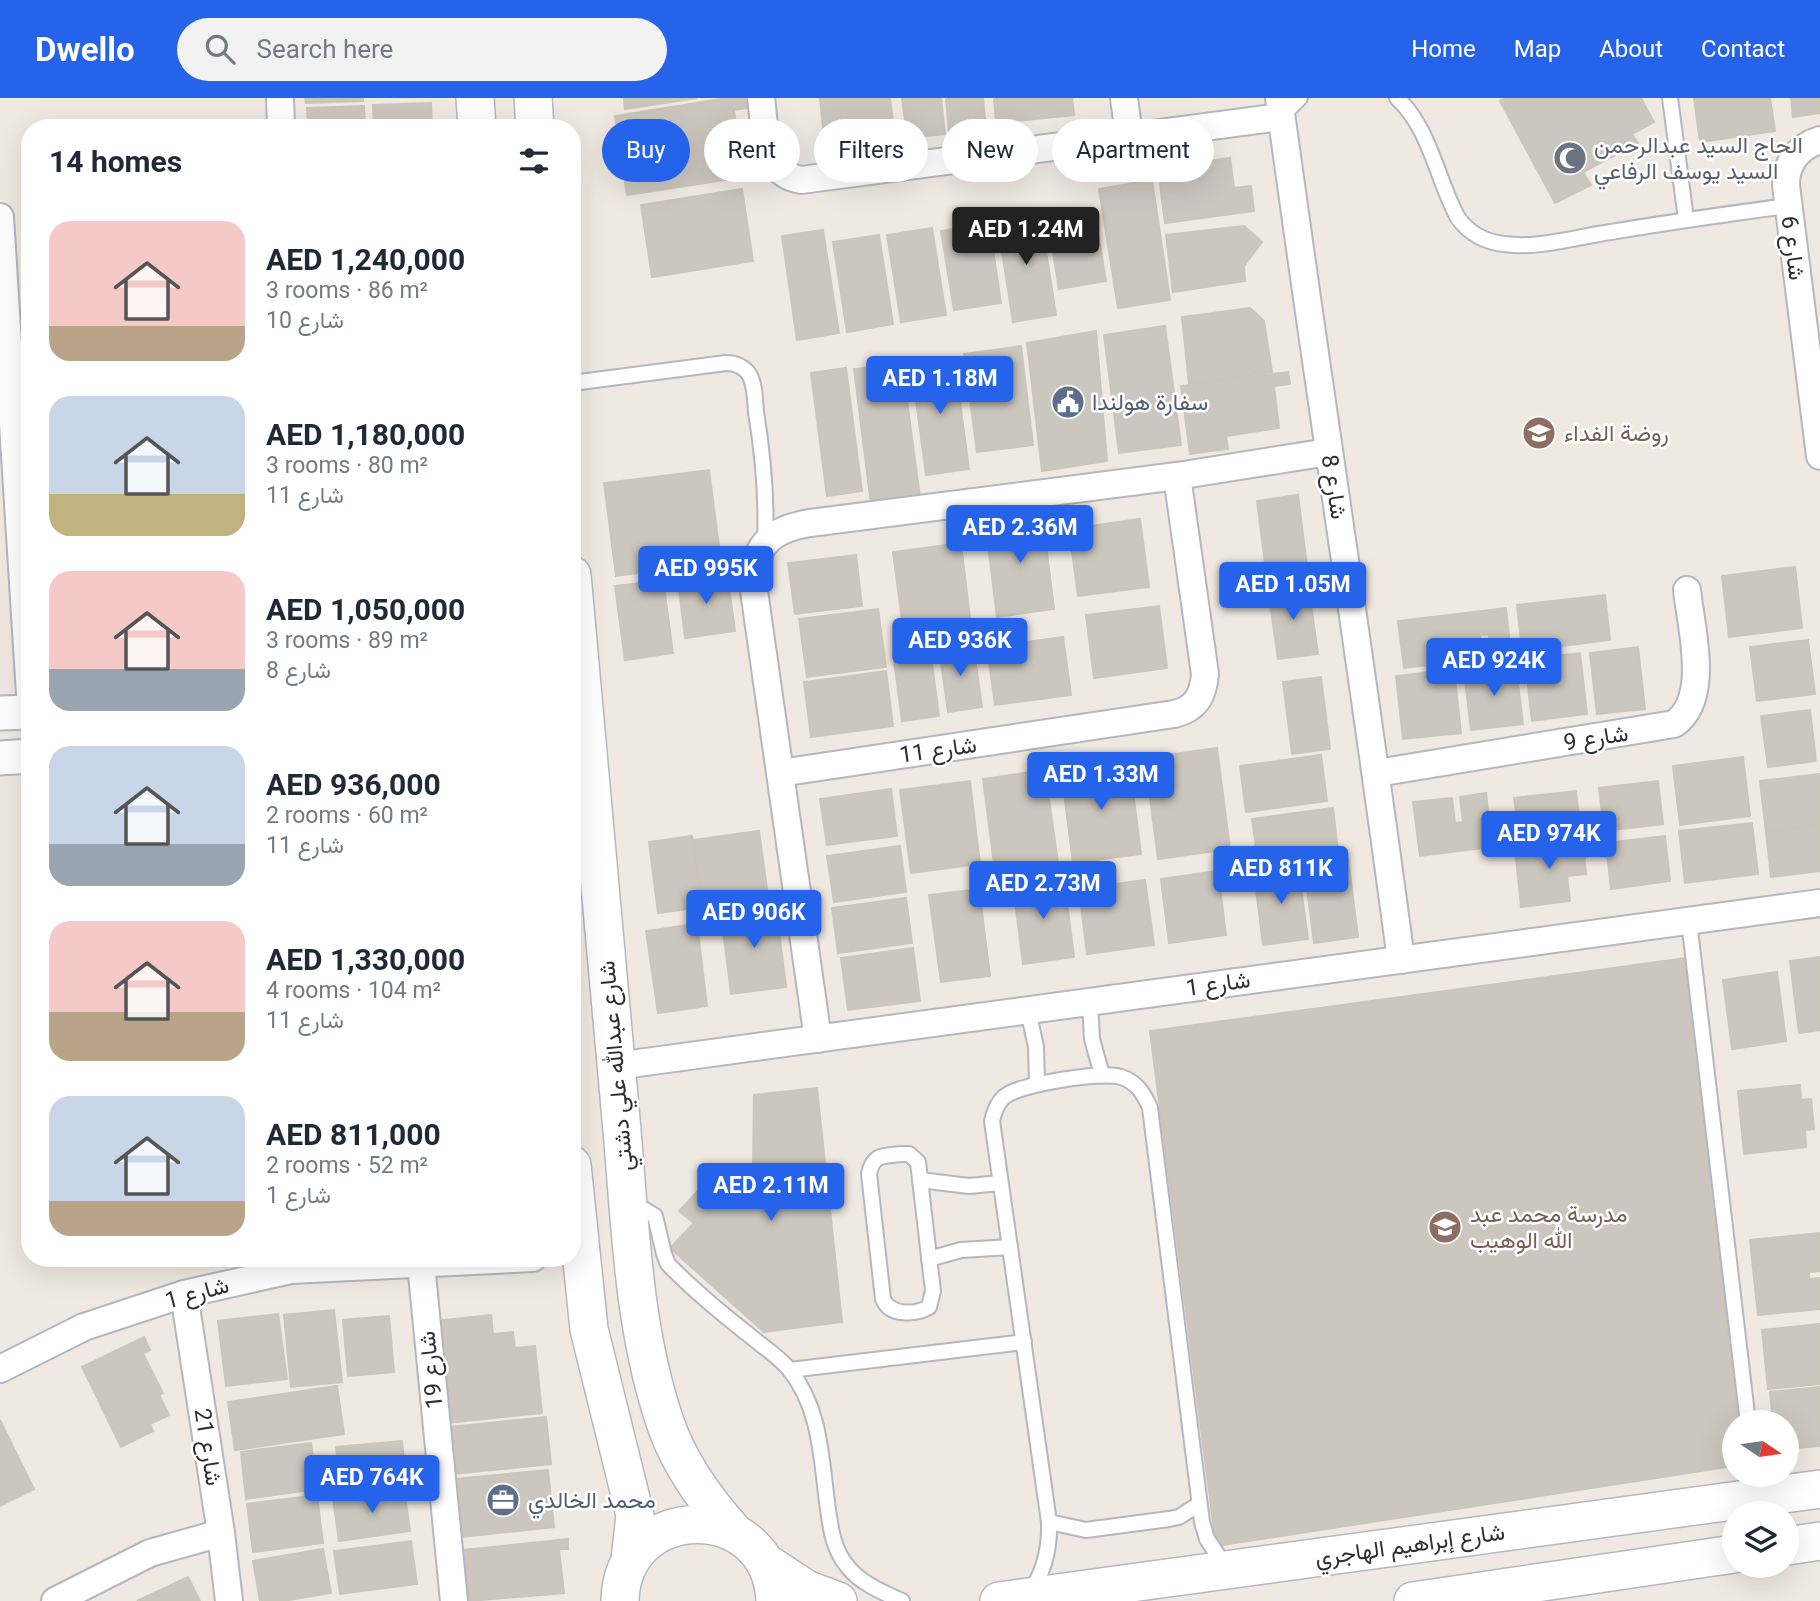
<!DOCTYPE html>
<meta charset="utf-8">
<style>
:root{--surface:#fff;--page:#f2f2f3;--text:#1f2937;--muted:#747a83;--accent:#2563eb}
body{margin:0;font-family:Roboto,Vazirmatn,sans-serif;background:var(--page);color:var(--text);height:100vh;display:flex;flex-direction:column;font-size:26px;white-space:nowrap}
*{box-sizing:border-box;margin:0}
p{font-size:23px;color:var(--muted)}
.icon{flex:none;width:38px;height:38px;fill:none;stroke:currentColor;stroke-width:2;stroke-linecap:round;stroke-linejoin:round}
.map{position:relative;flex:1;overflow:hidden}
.side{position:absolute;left:21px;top:21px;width:560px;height:1148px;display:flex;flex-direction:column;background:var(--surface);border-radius:28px;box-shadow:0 7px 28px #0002}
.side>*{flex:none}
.guide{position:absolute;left:602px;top:21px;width:665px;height:63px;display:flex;gap:14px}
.needle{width:46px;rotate:103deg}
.fabs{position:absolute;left:1722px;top:1312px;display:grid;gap:14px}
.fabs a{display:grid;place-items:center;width:77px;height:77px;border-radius:50%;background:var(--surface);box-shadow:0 7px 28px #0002;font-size:35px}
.price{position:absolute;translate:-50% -60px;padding:0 16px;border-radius:7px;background:var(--accent);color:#fff;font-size:23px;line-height:46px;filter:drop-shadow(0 2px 4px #0008)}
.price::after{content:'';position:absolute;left:50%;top:42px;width:21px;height:16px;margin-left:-10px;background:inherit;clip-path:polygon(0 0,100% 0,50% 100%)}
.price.current{background:#222;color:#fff}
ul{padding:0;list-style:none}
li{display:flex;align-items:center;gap:21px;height:175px;padding:0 28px}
li span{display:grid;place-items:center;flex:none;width:196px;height:140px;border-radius:21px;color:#555}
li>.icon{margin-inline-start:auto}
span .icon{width:84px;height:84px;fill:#fffc;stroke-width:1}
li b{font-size:30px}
h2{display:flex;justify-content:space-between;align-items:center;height:84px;padding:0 28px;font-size:30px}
.chip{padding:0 24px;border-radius:32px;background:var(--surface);box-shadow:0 7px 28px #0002;font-size:24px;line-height:63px}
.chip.current{background:var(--accent);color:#fff}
header{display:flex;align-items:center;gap:42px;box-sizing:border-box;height:98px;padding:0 35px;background:var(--accent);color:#fff}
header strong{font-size:33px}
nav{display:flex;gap:38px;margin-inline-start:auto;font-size:24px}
.search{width:490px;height:63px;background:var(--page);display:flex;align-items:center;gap:18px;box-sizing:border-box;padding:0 24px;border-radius:38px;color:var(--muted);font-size:26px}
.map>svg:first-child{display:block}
.building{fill:#cbc7bf;stroke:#cbc5ba;stroke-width:2}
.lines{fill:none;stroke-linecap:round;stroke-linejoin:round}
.service-casing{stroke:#b4b7c1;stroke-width:18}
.minor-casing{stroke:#b4b7c1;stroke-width:30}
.tertiary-casing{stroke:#b4b7c1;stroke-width:37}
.secondary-casing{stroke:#b4b7c1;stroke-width:40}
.service{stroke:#fff;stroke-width:14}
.minor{stroke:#fff;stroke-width:26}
.tertiary{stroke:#fff;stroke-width:33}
.secondary{stroke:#fff;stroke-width:37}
.labels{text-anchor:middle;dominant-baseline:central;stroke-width:5;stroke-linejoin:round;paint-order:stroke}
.worship-label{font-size:23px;fill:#5b616d;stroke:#fff;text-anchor:start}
.street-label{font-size:23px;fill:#2e2e2e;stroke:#fff}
.service-label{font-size:23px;fill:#4e5e75;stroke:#fff;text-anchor:start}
.education-label{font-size:23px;fill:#785e54;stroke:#fff;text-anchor:start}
</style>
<header>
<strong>Dwello</strong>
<div class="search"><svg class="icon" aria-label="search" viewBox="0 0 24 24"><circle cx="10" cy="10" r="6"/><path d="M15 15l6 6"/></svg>Search here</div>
<nav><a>Home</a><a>Map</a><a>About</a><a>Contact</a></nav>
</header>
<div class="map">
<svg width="1820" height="1503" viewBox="0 0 1820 1503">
<rect width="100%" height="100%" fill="#efe9e1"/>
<!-- building -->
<g class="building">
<polygon points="305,0 363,0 363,3 306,5"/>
<polygon points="624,0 697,0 625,11"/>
<polygon points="727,0 751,0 753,9 734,12 744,79 627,97 615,18"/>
<polygon points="820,0 890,0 894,32 824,39"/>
<polygon points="902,0 941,0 945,36 907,40"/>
<polygon points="946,0 983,0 986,31 949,36"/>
<polygon points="994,0 1072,0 1074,17 996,25"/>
<polygon points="1506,0 1641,0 1654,24 1632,36 1638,45 1583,74 1591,87 1555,105 1500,3"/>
<polygon points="1694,0 1770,0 1775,33 1700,44"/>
<polygon points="1791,0 1820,0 1820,15 1793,19"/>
<polygon points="431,5 432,30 374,30 373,7"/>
<polygon points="364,8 365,30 308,30 307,10"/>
<polygon points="1230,60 1234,90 1251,88 1254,113 1165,125 1158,70"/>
<polygon points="1152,82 1170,202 1118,210 1099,91"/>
<polygon points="742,91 753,163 652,179 641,107"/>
<polygon points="1094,111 1106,183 1059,191 1047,118"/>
<polygon points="1040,114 1056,217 1013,224 997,121"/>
<polygon points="989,125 1001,205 954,212 941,133"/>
<polygon points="1244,128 1262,144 1244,168 1245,183 1173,194 1166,137"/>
<polygon points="932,130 946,217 901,224 887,137"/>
<polygon points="823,132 839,235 797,242 782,138"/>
<polygon points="879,137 893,226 847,234 833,144"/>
<polygon points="1250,210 1264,223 1272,274 1189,286 1182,219"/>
<polygon points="1165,228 1181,347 1119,355 1104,237"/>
<polygon points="1096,233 1107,363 1042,373 1027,245"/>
<polygon points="1021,248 1033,347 977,354 964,256"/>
<polygon points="954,260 969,371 926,377 911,265"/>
<polygon points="902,265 921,407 872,414 854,271"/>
<polygon points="846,270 862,393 827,398 811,275"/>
<polygon points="1288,274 1290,286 1274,288 1279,330 1226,338 1228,351 1190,356 1181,288"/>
<polygon points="709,372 721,464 616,478 604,385"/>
<polygon points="1298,397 1308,476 1267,481 1257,403"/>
<polygon points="1042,415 1054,511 997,519 985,423"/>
<polygon points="1140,421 1149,489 1078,498 1069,431"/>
<polygon points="961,445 970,521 903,530 893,454"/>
<polygon points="856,457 862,508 795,516 788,465"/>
<polygon points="1795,469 1802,530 1729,539 1722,478"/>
<polygon points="727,475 735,533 685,540 678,482"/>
<polygon points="663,482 673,555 625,562 615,488"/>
<polygon points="1308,486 1318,556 1278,561 1268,491"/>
<polygon points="1605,497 1610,542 1522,553 1517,507"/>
<polygon points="1159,508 1167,570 1094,580 1086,517"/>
<polygon points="1506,510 1511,557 1491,560 1489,536 1480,537 1483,561 1404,570 1398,523"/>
<polygon points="878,511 886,569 807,579 799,521"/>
<polygon points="1063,539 1071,597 995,607 987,549"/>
<polygon points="1808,542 1815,596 1757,603 1750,549"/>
<polygon points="973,545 982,609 948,614 939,550"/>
<polygon points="1638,549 1645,611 1597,616 1590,555"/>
<polygon points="930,550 939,618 902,623 893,555"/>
<polygon points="1580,555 1587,616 1532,623 1525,562"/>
<polygon points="1516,568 1523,626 1471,632 1464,574"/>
<polygon points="1454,571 1461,635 1403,641 1396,578"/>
<polygon points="886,573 893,628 811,639 804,584"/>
<polygon points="1321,579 1330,651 1292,656 1283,584"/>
<polygon points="1810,612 1816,663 1768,669 1761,618"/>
<polygon points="1217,650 1230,751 1158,761 1145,660"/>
<polygon points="1321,657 1327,703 1246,714 1240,668"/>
<polygon points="1743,659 1750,718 1680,727 1673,668"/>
<polygon points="1129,662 1141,756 1073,765 1061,671"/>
<polygon points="1045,672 1058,765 995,774 983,681"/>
<polygon points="1820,676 1820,727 1766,734 1760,683"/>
<polygon points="970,683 980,766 911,775 900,692"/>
<polygon points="1658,683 1663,726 1604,733 1599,690"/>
<polygon points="891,691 897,738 827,747 820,701"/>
<polygon points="1576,693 1581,739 1520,746 1514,700"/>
<polygon points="1486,695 1492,749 1420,758 1413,704 1452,700 1455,725 1463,724 1460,699"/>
<polygon points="1333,710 1338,753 1258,764 1252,721"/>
<polygon points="1752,725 1758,776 1685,785 1679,733"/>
<polygon points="1820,727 1820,773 1771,779 1766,734"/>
<polygon points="759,733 768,798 702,807 693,742"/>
<polygon points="692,738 701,809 658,815 649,744"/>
<polygon points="1665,738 1670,783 1611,791 1606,745"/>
<polygon points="1588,741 1589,754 1584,755 1586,776 1567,778 1570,803 1521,809 1515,750"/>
<polygon points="900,748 906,794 834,804 827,758"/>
<polygon points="1348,761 1358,839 1314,845 1304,767"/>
<polygon points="1298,769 1308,841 1263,847 1254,775"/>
<polygon points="1218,773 1226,837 1169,845 1161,781"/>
<polygon points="1064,781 1074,859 1023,866 1013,787"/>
<polygon points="1145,782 1154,847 1087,856 1079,791"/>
<polygon points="979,791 990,878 941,884 929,797"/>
<polygon points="906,800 912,845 838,855 832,810"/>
<polygon points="776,809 786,889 731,896 721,816"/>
<polygon points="697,826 707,908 658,915 646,833"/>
<polygon points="913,850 920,903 848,912 841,860"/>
<polygon points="1820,859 1820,932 1799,935 1790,863"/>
<polygon points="1687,860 1738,1325 1734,1325 1734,1368 1216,1448 1150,933"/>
<polygon points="1777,874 1786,943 1732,951 1723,882"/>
<polygon points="1800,987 1801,1002 1811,1001 1814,1031 1805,1032 1806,1049 1744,1056 1738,993"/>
<polygon points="817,990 842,1224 764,1234 670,1150 694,1125 679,1113 716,1074 727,1089 753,1067 754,997"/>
<polygon points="1820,1135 1820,1173 1809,1174 1809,1181 1820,1180 1820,1211 1758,1217 1750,1142"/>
<polygon points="334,1212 342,1284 291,1289 284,1217"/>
<polygon points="278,1216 287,1281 226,1288 218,1223"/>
<polygon points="491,1217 493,1236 513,1234 515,1250 535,1248 542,1315 447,1325 436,1223"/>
<polygon points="389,1218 394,1274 348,1278 343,1222"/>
<polygon points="1820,1226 1820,1286 1768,1291 1762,1232"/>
<polygon points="144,1239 150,1252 143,1256 163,1295 159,1297 169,1317 150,1326 153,1333 121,1349 82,1269"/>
<polygon points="337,1288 344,1336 235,1352 228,1304"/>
<polygon points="1820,1289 1820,1348 1787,1351 1787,1325 1773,1325 1770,1294"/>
<polygon points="546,1319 551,1366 454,1376 450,1329"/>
<polygon points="0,1322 34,1391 0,1408"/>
<polygon points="402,1343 406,1384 340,1391 336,1349"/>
<polygon points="311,1345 317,1391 246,1401 241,1354"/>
<polygon points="548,1372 554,1429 461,1439 455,1381"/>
<polygon points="404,1391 410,1433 339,1443 333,1401"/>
<polygon points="317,1397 323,1445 253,1454 247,1406"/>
<polygon points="568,1441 568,1451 559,1451 564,1495 469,1503 464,1452"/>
<polygon points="411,1443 417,1486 340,1496 334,1453"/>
<polygon points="323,1451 331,1495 283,1503 260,1503 253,1463"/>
<polygon points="188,1479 200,1503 137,1503"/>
</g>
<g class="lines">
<defs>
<g id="service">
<path d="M1397,0C1430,30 1437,82 1458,120C1469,135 1485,144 1504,146C1538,151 1576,139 1611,134C1670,124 1728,116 1787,108"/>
<polyline points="1670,0 1686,121"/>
<polyline points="1281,19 1300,0"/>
<path d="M572,285L726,265C735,265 743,268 749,276C755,286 755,302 756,314C763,357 767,400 765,444"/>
<polyline points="1689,823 1748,1325"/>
<polyline points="1090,904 1092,941 1102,977"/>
<polyline points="1028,912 1036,949 1037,986"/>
<path d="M902,1056H909L918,1064L933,1193L929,1209C915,1217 890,1218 883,1201L869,1076C873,1055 885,1058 902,1056Z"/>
<polyline points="920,1082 969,1088 1000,1085"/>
<path d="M630,1110L640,1109L655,1118L664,1156L668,1166C693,1192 721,1215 749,1237C762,1248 778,1258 789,1271C820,1309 821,1358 827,1404C830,1426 832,1451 848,1469C860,1485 884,1495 902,1503"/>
<polyline points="929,1161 961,1152 1010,1149"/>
<polyline points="790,1272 1024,1244"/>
<polyline points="1049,1424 1086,1432 1169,1421 1179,1419 1199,1406"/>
<path d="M1029,1496C1045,1473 1050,1450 1049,1424L992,1023C994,1014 997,1005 1004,999C1018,986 1103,973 1121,979C1137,984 1144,996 1150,1010L1202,1424L1207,1441L1225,1468"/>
</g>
<g id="minor">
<polyline points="280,0 281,30"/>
<path d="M761,0C766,33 761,75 801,82L1281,19"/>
<polyline points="1124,0 1129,38"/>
<path d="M1279,0C1318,287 1363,574 1401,862"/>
<path d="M1820,42C1798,49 1786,64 1786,87L1820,358"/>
<polyline points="0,119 30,596"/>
<path d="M780,675L1174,616C1196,611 1203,598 1205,576L1177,378"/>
<path d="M1377,675L1674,626C1711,601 1691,530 1687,492"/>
<path d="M818,941L754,493C752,450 767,432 810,425L1177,378L1328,354"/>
<polyline points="616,968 1820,805"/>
<polyline points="421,1166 454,1503"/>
<polyline points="184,1196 221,1435 229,1503"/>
<polyline points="0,1271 84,1229 184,1196 291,1172 533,1160"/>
<polyline points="55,1503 150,1455 221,1435"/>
</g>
<g id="tertiary">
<polyline points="0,615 30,614"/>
<polyline points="0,660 30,658"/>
</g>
<g id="secondary">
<polyline points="475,0 477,30"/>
<polyline points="533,0 535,30"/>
<path d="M572,477C588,655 603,833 620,1010C630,1114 631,1224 665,1324C679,1366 705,1402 735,1435"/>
<polyline points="572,1067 589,1231 635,1417 630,1462"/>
<polyline points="1787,1448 1820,1443"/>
<polyline points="765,1464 806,1491 838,1503"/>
<path d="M620,1503C622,1402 771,1400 775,1503"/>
<polyline points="999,1503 1820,1391"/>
<polyline points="1413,1503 1734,1456"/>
</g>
</defs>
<!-- service casing -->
<use href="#service" class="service-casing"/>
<!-- minor casing -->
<use href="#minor" class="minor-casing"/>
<!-- tertiary casing -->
<use href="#tertiary" class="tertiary-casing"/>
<!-- secondary casing -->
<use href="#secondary" class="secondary-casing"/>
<!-- service -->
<use href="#service" class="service"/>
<!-- minor -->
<use href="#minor" class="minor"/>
<!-- tertiary -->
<use href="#tertiary" class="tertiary"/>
<!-- secondary -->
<use href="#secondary" class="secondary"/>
</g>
<!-- icons -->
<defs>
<symbol id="mosque-disc" viewBox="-11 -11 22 22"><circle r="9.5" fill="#6b7280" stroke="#fff"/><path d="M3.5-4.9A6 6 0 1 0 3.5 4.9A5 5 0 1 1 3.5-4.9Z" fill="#fff"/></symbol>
<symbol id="civic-disc" viewBox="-11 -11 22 22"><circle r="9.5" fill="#5c6f8a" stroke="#fff"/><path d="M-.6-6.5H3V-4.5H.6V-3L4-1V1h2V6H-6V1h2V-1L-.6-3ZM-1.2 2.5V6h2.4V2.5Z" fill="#fff"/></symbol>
<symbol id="school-disc" viewBox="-11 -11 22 22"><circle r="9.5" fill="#8d6e63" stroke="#fff"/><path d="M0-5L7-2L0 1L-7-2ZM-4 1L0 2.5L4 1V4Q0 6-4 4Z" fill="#fff"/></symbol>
<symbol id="office-disc" viewBox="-11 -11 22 22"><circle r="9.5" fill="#5c6f8a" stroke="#fff"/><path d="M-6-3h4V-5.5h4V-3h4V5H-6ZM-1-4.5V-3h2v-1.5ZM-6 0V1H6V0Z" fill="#fff"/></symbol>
</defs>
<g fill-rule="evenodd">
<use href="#mosque-disc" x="1551" y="41" width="38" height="38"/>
<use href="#civic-disc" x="1049" y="285" width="38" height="38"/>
<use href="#school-disc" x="1520" y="316" width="38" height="38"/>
<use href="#school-disc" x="1426" y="1110" width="38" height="38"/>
<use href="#office-disc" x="484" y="1383" width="38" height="38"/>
</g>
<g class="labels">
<!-- worship labels -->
<g class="worship-label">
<text x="1594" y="47">الحاج السيد عبدالرحمن<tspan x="1594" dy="26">السيد يوسف الرفاعي</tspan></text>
</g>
<!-- street labels -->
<g class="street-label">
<text transform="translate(1793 150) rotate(83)">شارع 6</text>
<text transform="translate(1334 389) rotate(81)">شارع 8</text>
<text transform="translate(1596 640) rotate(-9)">شارع 9</text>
<text transform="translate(938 652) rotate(-8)">شارع 11</text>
<text transform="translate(1218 886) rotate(-8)">شارع 1</text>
<text transform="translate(616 968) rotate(-95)">شارع عبدالله علي دشتي</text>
<text transform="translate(197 1195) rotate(-15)">شارع 1</text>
<text transform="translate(431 1272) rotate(-96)">شارع 19</text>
<text transform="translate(208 1349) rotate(81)">شارع 21</text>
<text transform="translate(1410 1447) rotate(-8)">شارع إبراهيم الهاجري</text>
</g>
<!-- service labels -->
<g class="service-label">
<text x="1092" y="304">سفارة هولندا</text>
<text x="528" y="1402">محمد الخالدي</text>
</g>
<!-- education labels -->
<g class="education-label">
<text x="1564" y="335">روضة الفداء</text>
<text x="1470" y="1116">مدرسة محمد عبد<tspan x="1470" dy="26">الله الوهيب</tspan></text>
</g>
</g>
</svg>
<div class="fabs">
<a><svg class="needle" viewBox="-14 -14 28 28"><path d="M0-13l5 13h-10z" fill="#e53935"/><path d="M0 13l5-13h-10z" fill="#747a83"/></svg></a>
<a><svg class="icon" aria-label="layers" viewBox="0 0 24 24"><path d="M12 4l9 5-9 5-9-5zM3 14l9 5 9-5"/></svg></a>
</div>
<b class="price current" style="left:1026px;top:169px">AED 1.24M</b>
<b class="price" style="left:940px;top:318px">AED 1.18M</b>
<b class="price" style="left:1020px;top:467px">AED 2.36M</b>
<b class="price" style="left:706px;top:508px">AED 995K</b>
<b class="price" style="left:1293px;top:524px">AED 1.05M</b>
<b class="price" style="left:960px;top:580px">AED 936K</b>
<b class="price" style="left:1494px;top:600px">AED 924K</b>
<b class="price" style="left:1101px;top:714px">AED 1.33M</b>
<b class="price" style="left:1549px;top:773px">AED 974K</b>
<b class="price" style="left:1281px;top:808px">AED 811K</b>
<b class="price" style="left:1043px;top:823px">AED 2.73M</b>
<b class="price" style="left:754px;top:852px">AED 906K</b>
<b class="price" style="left:771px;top:1125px">AED 2.11M</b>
<b class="price" style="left:372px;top:1417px">AED 764K</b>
<div class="guide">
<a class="chip current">Buy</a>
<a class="chip">Rent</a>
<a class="chip">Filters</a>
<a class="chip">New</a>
<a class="chip">Apartment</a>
</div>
<section class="side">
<h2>14 homes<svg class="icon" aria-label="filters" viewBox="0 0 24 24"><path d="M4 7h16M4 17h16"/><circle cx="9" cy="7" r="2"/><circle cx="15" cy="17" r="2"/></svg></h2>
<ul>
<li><span style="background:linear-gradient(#f6c9c9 75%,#b9a48a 0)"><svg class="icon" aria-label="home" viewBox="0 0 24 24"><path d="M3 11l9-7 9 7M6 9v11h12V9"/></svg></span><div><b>AED 1,240,000</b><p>3 rooms · 86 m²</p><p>شارع 10</p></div></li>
<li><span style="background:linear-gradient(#c9d6e8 70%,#c2b280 0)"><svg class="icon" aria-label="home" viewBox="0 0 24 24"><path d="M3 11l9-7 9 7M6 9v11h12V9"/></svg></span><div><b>AED 1,180,000</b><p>3 rooms · 80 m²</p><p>شارع 11</p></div></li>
<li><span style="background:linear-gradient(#f6c9c9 70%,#9aa5b1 0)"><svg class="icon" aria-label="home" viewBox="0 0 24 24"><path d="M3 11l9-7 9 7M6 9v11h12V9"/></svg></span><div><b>AED 1,050,000</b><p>3 rooms · 89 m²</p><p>شارع 8</p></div></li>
<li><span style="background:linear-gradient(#c9d6e8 70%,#9aa5b1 0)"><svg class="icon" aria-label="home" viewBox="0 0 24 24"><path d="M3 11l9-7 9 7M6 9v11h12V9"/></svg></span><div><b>AED 936,000</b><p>2 rooms · 60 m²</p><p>شارع 11</p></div></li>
<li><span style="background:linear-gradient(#f6c9c9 65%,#b9a48a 0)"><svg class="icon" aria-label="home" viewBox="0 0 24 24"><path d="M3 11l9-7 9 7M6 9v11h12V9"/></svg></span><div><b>AED 1,330,000</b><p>4 rooms · 104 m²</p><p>شارع 11</p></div></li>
<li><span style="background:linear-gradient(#c9d6e8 75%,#b9a48a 0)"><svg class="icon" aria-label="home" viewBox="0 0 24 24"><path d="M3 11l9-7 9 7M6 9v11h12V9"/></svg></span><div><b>AED 811,000</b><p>2 rooms · 52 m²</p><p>شارع 1</p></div></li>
</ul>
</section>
</div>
